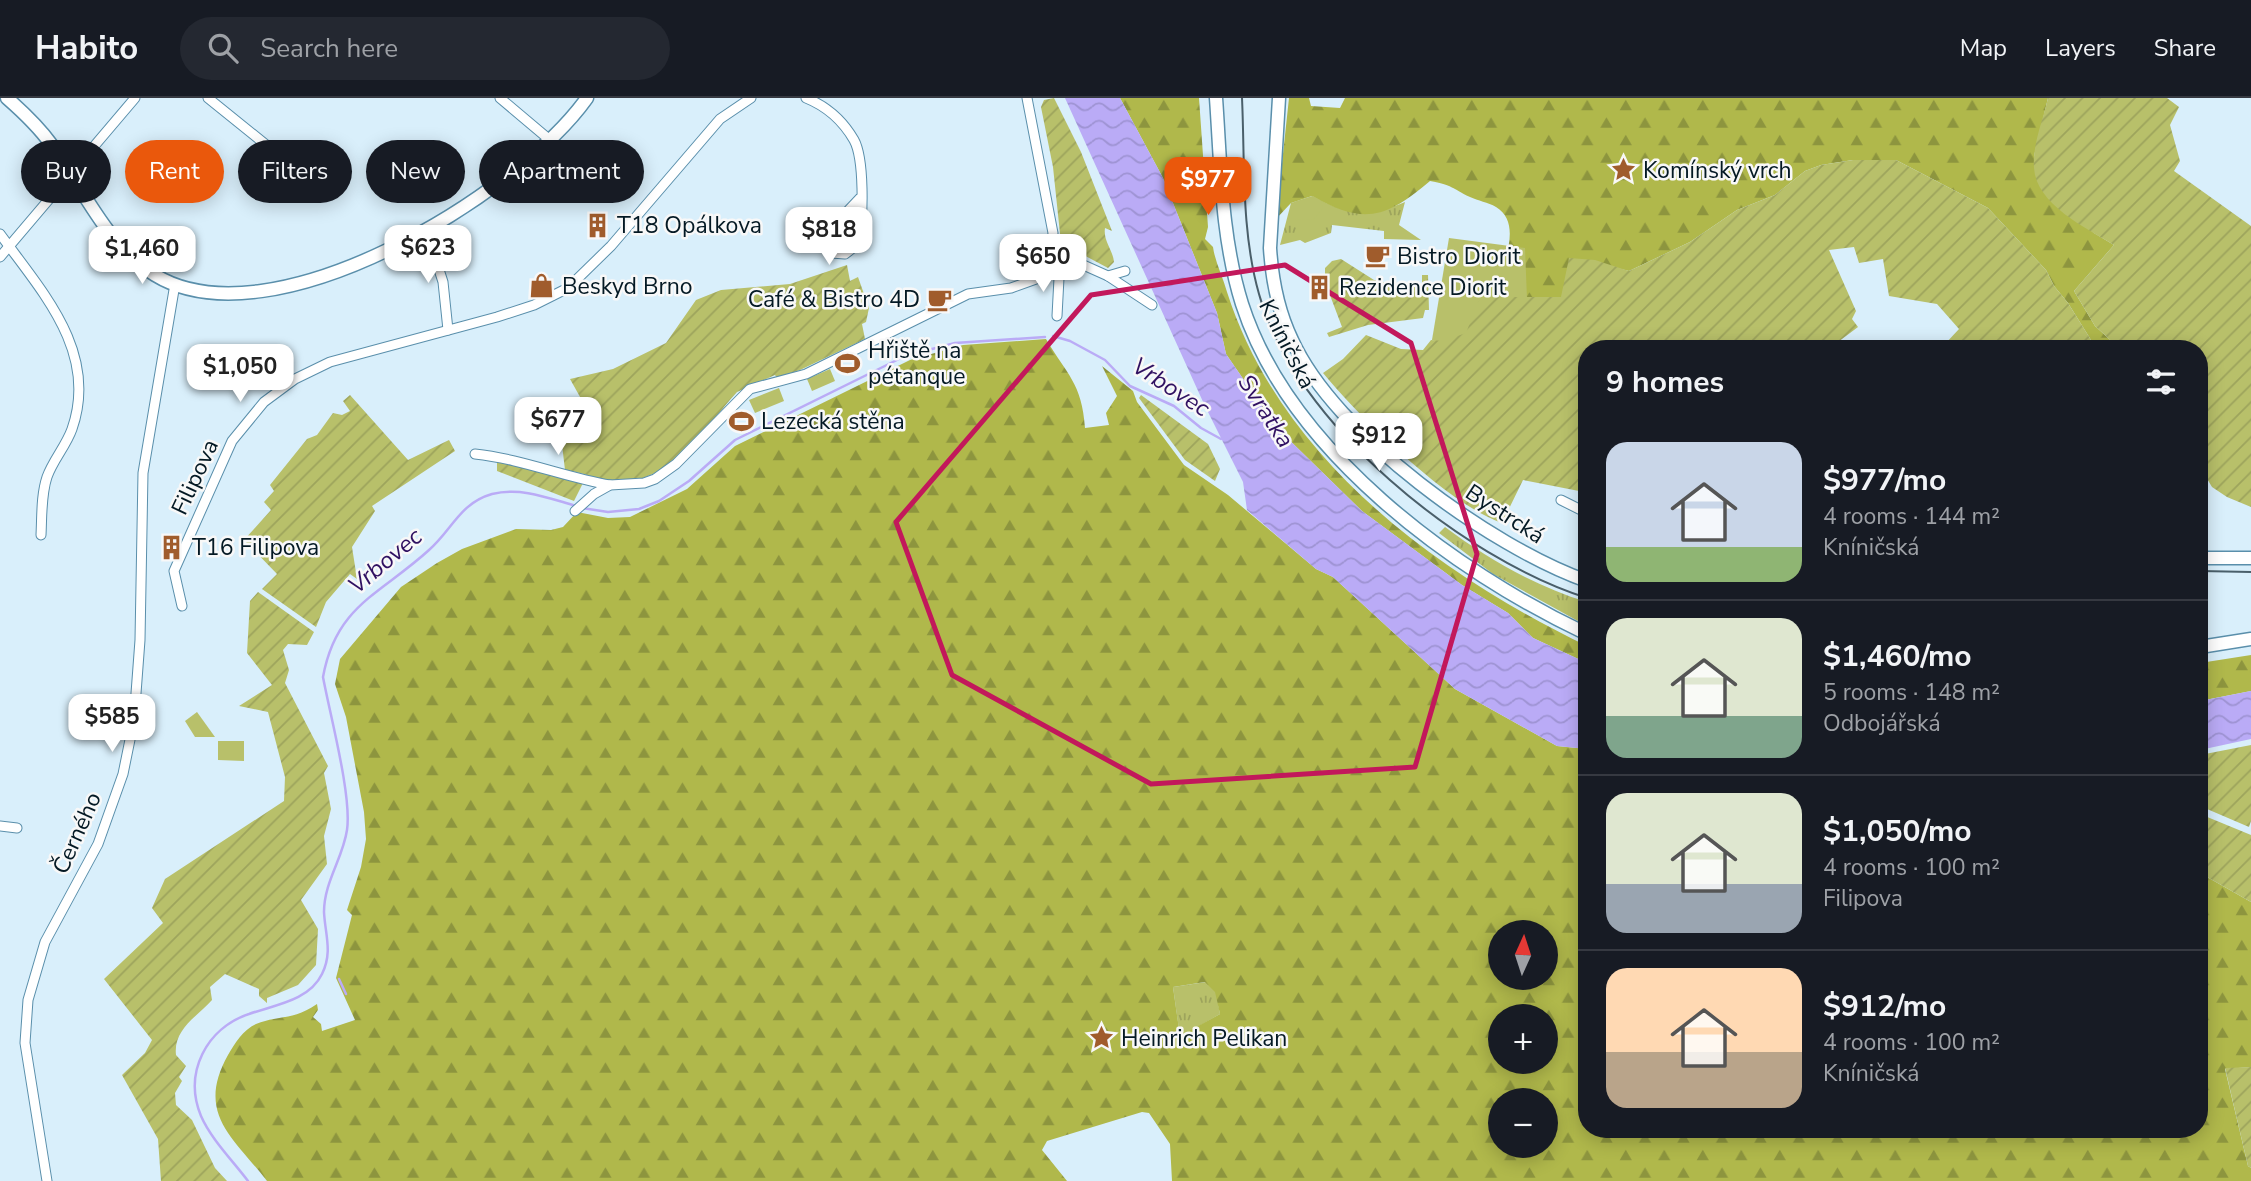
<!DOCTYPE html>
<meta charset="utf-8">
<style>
:root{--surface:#171b24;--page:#242831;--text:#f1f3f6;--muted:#9ea1a6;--line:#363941;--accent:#ea580c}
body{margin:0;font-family:"Nunito Sans",sans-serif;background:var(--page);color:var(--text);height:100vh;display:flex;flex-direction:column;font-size:26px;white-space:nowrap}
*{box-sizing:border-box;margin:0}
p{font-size:23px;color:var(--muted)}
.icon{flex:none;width:38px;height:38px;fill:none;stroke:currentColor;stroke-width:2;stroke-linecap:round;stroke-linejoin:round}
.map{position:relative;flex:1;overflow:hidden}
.details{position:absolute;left:1578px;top:242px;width:630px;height:798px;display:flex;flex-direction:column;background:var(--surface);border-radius:28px;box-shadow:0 4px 18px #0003}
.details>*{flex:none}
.hud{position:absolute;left:21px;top:42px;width:665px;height:63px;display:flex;gap:14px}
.needle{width:46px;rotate:3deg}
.buttons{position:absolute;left:1488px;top:822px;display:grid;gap:14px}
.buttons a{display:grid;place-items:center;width:70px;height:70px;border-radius:50%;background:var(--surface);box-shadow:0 4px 18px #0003;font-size:35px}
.price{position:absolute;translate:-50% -60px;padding:0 16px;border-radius:14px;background:#fff;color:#222;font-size:23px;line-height:46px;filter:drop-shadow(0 2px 4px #0008)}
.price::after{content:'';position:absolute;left:50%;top:42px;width:21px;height:16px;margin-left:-10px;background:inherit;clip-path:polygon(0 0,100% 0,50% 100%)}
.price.selected{background:var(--accent);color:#fff}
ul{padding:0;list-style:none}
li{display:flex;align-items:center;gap:21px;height:175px;padding:0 28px}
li+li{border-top:2px solid var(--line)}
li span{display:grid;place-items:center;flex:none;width:196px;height:140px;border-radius:21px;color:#555}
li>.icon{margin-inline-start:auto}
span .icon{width:84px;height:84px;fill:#fffc;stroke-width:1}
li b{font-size:30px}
h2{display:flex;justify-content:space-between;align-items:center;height:84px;padding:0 28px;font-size:30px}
.tag{padding:0 24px;border-radius:32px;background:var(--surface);box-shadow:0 4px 18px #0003;font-size:24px;line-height:63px}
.tag.selected{background:var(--accent);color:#fff}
header{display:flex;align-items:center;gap:42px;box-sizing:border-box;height:98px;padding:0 35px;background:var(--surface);border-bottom:2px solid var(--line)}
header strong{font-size:33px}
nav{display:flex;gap:38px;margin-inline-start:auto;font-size:24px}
.search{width:490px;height:63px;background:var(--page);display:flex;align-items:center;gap:18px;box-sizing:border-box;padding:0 24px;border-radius:38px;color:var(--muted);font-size:26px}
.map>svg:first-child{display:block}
.grass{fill:url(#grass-tufts)}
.forest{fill:url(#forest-firs);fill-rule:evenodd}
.park{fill:#b8c06a}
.garden{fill:url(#garden-furrows)}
.water{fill:url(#water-waves)}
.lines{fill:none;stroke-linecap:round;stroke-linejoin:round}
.stream{stroke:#baabf6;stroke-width:2.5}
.street-casing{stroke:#5a8fab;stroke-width:11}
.secondary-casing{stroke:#5a8fab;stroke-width:15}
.street{stroke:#fff;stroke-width:9}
.secondary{stroke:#fff;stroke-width:12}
.tram{stroke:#4a5f6a;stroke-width:2}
.marked{fill:none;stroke:#c2185b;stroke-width:5;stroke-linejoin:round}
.labels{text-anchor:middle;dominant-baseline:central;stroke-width:5;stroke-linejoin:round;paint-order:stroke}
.poi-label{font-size:23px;fill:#041924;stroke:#f8f8f8;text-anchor:start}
.street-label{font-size:23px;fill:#041924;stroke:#f8f8f8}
.water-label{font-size:24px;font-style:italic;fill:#301162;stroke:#f8f8f8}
</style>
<header>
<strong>Habito</strong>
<div class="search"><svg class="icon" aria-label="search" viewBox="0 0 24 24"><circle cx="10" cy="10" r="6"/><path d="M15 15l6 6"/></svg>Search here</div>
<nav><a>Map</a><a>Layers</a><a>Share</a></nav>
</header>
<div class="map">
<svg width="2251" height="1083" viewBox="0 0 2251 1083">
<defs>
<pattern id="grass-tufts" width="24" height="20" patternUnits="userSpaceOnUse" patternTransform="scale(1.75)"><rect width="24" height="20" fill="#b8c06a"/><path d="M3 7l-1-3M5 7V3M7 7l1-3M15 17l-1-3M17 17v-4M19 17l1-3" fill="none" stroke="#9da45c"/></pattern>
<pattern id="forest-firs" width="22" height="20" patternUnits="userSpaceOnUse" patternTransform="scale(1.75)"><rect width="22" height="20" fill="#b0b84b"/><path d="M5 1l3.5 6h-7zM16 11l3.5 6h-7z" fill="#8d953e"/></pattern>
<pattern id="garden-furrows" width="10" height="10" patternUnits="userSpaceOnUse" patternTransform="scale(1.75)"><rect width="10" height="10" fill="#b8c06a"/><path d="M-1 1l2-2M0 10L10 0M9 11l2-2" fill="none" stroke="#9da45c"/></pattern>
<pattern id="water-waves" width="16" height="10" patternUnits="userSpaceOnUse" patternTransform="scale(1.75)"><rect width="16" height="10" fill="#baabf6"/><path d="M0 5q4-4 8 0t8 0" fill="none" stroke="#9e93d3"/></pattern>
</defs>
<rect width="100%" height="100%" fill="#d9effb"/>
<!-- grass -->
<g class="grass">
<path d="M1313,98C1348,118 1368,119 1405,104L1399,127L1421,142L1384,141V133L1332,127L1331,135L1305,145L1300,142L1280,147L1291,105Z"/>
<path d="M1445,429C1488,461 1535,488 1587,504V528L1493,476L1439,435Z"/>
<polygon points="1206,884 1216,894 1220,916 1180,939 1173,889"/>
</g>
<!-- forest -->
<g class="forest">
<path d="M1120,0H1199L1208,129L1205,141L1213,149C1215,164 1223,179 1227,194C1280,360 1436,475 1587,548V565L1533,540L1508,515L1462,487L1362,413L1277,330L1226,256L1217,215L1163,80Z"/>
<path d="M1289,0H1309L1311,8L1340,10L1345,0H2048L2034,58L2094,135L2114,147L2074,193L2095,228L2119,250H2096L2068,205L2054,188L2046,172L1988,110L1896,62H1853L1821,67L1805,73L1775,97L1737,112L1690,144L1629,173L1600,166L1562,199H1490C1499,176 1526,127 1496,109C1488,104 1478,103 1470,99C1451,90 1453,87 1430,83C1385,121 1364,127 1312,98L1291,105L1276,121Z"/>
<path d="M1046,241C1067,277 1082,285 1085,330L1109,327L1106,315L1117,298L1102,268L1133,293L1137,304L1184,367L1228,397L1316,471L1333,479L1455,591L1557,648L1587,651V1031H2200V775L2251,804V969L2225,971L2248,1068L2251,1070V1083H1172L1170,1046L1149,1015L1142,1014L1047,1043L1042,1052L1067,1083H267C234,1040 195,1016 228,957C235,945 243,932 256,926C278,917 292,923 317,906L318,912L313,919L321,926L322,933L355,922L336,880L352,817L347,812L361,769L366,741L364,714L346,619L335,586L340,561L401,489L437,465L462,451L516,431L551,432L563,429L577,414L608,420L630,419L687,391L735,348L910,262L963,247ZM1500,835H1545V880H1500ZM1205,884L1215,894L1220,916L1180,938L1173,889ZM1500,919H1545V964H1500ZM1500,1003H1545V1048H1500Z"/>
<polygon points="2251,557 2251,593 2200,603 2200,565"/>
</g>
<!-- park -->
<g class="park">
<polygon points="1313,98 1320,102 1323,110 1313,122 1294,121 1294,104"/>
<polygon points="1449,140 1525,150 1527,201 1463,253 1432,242"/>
<polygon points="830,271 835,283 812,293 807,281"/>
<polygon points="779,290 784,303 755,315 749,302"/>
<polygon points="197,614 215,639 195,639 185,623"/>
<polygon points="218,643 244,643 244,663 218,662"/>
</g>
<!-- garden -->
<g class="garden">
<path d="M1054,0L1081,54L1112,133L1105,130C1103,143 1113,152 1114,164L1108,170L1061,145L1053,69L1041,9L1044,2Z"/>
<path d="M2048,0H2167L2179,9L2170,27L2180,63L2174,73L2251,128V409L2227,399L2212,389L2200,369V250H2119L2095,228L2074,193L2114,147C2086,130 2036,106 2034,70C2032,48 2043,22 2048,0Z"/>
<path d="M1853,62H1896L1988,110L2046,172L2054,188L2068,205L2096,250H1949L1945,246L1959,231L1937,206L1889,198L1883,161L1859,165L1854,149L1829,152L1856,213L1852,221L1858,229L1830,250H1587V360L1579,393L1523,382L1502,425C1449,407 1359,319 1323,275L1343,261L1366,237L1401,251L1423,252L1431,242L1443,243L1466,235L1478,204L1487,196L1490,199H1561L1569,160L1595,162L1629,173L1690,144L1737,112L1775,97L1805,73L1821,67Z"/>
<polygon points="1341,161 1374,182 1396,187 1422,188 1422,177 1428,177 1429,212 1425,212 1423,220 1368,227 1329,239 1327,235 1342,229 1325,184 1325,170 1332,163"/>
<path d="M847,167L850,183L858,179L869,210L866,224L862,226L865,241L800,272L777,280L775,277L737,294C705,329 670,387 617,383C598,382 582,374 565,372L559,321L578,320L589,315L570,281L613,271L666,245L696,202L721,192L790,186Z"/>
<polygon points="350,297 408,362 449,342 455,353 372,408 375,413 352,449 357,481 350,476 326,504 316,529 262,491 277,476 244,442 271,412 264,404 274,393 270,387 307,341 317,337 333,315 342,317 350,313 343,303"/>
<polygon points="1141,297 1208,346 1220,371 1215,383 1185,362 1139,300"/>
<polygon points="497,362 583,385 574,403 497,373"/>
<path d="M258,494L314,534L307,547L288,546L283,552L289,572L285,585L328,668L324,675L331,711L324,738L327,766L301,802L318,831L316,867L298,887L267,900V905L259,898V891L225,876L210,889L212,902C198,918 173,931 176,957L186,968L179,979L182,983L175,995L176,1007L192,1022L215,1070L227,1083H161L158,1041L122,977L145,955L152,942L104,881L163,825L152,810L165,781L284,703L285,679L268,614L239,608L272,587L247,555L250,503Z"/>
<polygon points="2251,647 2251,723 2249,729 2200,708 2200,657"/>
<polygon points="2200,716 2251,737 2251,804 2200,775"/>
<polygon points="2251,969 2251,1070 2248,1068 2225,970"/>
</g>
<!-- water -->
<g class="water">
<polygon points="1065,0 1120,0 1163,80 1217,215 1226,256 1277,330 1362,413 1462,487 1508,515 1533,540 1587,565 1587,651 1557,648 1455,591 1333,479 1316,471 1247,412 1243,384 1204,306"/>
<polygon points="2251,593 2251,641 2200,652 2200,603"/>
</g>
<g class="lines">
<!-- stream -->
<g class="stream">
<polyline points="1053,238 1070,243 1105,262 1130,288 1174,308 1201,330 1221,341"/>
<polyline points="582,410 608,414 639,411 659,403 689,383 735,342 905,258 955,245 1045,239"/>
<polyline points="339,881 346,896"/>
<path d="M248,1083C233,1063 211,1041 201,1018C183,974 207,930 249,916C274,907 309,903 322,876C333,854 325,836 324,814C324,784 343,760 347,732C352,698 330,617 323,579C336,507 381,496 429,452C452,432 460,405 492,396C522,389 548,400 576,408"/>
</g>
<defs>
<g id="street">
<polyline points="208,0 291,67"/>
<polyline points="500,0 551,43"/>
<path d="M806,0C826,8 843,23 854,42C864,60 864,120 858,140C856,148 852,151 845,156L831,155L827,135L860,100"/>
<polyline points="427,134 443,184 448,232"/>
<path d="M0,136C42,194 99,254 72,331C66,348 53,362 47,379C41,397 42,418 41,437"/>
<polyline points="1052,153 1108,178 1152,207"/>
<polyline points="0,159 135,0"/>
<polyline points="1049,168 1059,180 1057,218"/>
<polyline points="1108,178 1125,173"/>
<path d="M475,356C522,361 564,379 610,387"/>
<polyline points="1561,402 1587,415"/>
<polyline points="575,413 594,396 610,387 644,385 655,381 676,366 750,291 806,276 968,196 1011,190 1036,181 1049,168 1053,135 1027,0"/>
<polyline points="182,508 174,473 232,343 264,304 295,281 330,264 497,219 534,207 568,190 611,148 720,21 751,0"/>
<polyline points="0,728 17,730"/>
<polyline points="47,1083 25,945 28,902 45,844 98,746 123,676 134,622 140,542 143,375 175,186"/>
</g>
<g id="secondary">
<path d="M7,0C23,14 38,28 51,46C83,90 106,147 155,177C271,248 518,97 587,0"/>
<path d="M1216,0C1221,69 1221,139 1242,206C1289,352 1453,473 1587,536"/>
<path d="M1279,0L1270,150C1272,182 1278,213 1292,242C1335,337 1491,449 1587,483"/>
<polyline points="2200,460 2251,460"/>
<polyline points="2200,549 2251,541"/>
</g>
</defs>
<!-- street casing -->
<use href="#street" class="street-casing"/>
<!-- secondary casing -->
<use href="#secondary" class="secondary-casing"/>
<!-- street -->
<use href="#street" class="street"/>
<!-- secondary -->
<use href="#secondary" class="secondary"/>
<!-- tram -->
<g class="tram">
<path d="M1242,0C1245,65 1241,133 1259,196C1294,325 1463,461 1587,500"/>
<polyline points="2200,473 2251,474"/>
</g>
</g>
<!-- marked area -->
<path class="marked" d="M1285,167L1411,245L1477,456L1415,669L1151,686L952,577L896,424L1091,197Z"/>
<!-- icons -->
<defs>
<symbol id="sight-bare" viewBox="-9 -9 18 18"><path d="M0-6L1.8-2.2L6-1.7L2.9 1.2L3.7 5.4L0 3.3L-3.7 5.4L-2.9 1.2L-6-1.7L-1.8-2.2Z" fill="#a05c2c" stroke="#f8f8f8" stroke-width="2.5" paint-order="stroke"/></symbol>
<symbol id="building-bare" viewBox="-9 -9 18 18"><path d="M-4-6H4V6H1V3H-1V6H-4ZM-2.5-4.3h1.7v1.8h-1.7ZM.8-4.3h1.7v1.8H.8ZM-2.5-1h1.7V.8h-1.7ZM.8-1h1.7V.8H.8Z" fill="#a05c2c" stroke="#f8f8f8" stroke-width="2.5" paint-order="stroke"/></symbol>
<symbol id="cafe-bare" viewBox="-9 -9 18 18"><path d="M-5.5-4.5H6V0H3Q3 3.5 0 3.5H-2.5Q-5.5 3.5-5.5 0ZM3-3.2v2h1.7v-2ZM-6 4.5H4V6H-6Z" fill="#a05c2c" stroke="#f8f8f8" stroke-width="2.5" paint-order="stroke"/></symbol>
<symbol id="shop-bare" viewBox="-9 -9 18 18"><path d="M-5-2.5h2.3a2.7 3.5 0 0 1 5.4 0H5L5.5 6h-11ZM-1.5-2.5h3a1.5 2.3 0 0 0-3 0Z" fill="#a05c2c" stroke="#f8f8f8" stroke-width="2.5" paint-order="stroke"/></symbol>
<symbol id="stadium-bare" viewBox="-9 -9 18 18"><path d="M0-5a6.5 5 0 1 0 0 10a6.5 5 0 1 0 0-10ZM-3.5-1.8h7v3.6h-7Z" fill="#a05c2c" stroke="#f8f8f8" stroke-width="2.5" paint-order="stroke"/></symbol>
</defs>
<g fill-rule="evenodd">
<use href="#sight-bare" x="1606" y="54" width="35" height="35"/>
<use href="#building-bare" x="580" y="110" width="35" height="35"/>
<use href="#cafe-bare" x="1360" y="140" width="35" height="35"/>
<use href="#shop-bare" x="524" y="170" width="35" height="35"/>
<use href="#building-bare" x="1302" y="172" width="35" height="35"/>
<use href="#cafe-bare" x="922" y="184" width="35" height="35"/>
<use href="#stadium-bare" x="830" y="248" width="35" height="35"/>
<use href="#stadium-bare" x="724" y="306" width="35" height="35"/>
<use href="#building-bare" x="154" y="432" width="35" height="35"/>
<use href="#sight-bare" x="1084" y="922" width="35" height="35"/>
</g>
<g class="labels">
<!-- poi labels -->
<g class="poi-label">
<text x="1643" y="72">Komínský vrch</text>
<text x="617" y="127">T18 Opálkova</text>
<text x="1397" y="158">Bistro Diorit</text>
<text x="562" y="188">Beskyd Brno</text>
<text x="1339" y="189">Rezidence Diorit</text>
<text x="920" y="201" text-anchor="end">Café &amp; Bistro 4D</text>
<text x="868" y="252">Hřiště na<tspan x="868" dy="26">pétanque</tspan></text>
<text x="761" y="323">Lezecká stěna</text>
<text x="192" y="449">T16 Filipova</text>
<text x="1121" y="940">Heinrich Pelikan</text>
</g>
<!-- street labels -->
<g class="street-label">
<text transform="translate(1287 246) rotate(63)">Kníničská</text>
<text transform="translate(195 379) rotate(-65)">Filipova</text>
<text transform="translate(1505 416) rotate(33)">Bystrcká</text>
<text transform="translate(77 735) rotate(-66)">Černého</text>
</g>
<!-- water labels -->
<g class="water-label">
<text transform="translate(1171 289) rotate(33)">Vrbovec</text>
<text transform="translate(1266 313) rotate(57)">Svratka</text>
<text transform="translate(385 463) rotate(-40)">Vrbovec</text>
</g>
</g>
</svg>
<div class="buttons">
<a><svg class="needle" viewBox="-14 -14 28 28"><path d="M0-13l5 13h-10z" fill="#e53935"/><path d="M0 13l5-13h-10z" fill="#9ea1a6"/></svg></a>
<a>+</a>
<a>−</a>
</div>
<b class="price selected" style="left:1208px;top:119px">$977</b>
<b class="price" style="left:829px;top:169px">$818</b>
<b class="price" style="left:428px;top:187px">$623</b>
<b class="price" style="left:142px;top:188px">$1,460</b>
<b class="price" style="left:1043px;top:196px">$650</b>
<b class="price" style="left:240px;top:306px">$1,050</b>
<b class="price" style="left:558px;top:359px">$677</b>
<b class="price" style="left:1379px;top:375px">$912</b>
<b class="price" style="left:112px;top:656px">$585</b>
<div class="hud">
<a class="tag">Buy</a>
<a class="tag selected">Rent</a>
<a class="tag">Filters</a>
<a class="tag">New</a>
<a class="tag">Apartment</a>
</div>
<section class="details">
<h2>9 homes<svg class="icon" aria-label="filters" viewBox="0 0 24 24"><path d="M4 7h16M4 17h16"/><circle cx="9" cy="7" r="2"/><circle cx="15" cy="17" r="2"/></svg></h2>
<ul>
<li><span style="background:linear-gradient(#c9d6e8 75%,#8fb573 0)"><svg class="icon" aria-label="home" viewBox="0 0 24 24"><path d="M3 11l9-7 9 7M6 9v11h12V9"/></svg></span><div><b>$977/mo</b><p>4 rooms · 144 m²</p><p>Kníničská</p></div></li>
<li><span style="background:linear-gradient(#dfe7d0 70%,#7fa58c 0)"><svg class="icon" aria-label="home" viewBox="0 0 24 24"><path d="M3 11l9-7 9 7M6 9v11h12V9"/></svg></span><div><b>$1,460/mo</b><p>5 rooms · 148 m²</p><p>Odbojářská</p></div></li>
<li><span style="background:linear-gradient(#dfe7d0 65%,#9aa5b1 0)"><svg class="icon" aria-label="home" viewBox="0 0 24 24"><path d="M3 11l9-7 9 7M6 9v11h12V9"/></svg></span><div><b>$1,050/mo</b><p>4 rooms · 100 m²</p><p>Filipova</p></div></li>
<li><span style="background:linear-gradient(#ffd9b3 60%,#b9a48a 0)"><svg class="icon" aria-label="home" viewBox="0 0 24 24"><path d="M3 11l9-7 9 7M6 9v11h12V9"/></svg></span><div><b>$912/mo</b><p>4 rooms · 100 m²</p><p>Kníničská</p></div></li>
</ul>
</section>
</div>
